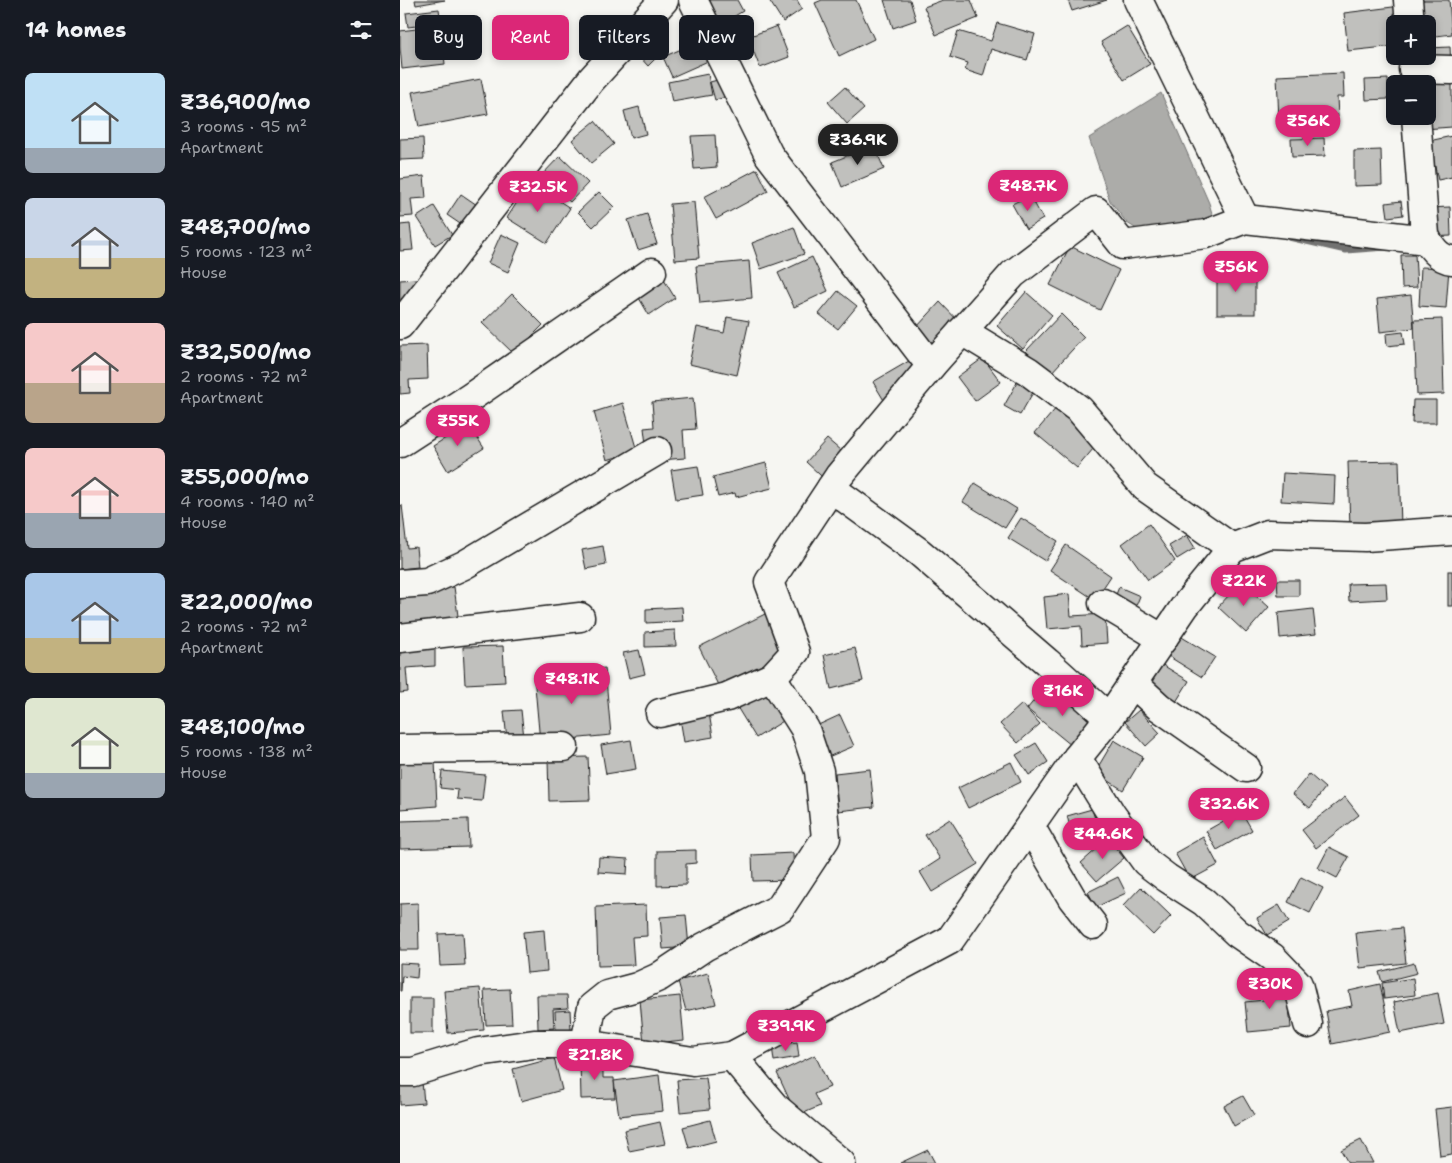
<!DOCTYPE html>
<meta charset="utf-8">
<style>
:root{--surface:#171b24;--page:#20242c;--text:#f1f3f6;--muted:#9ea1a6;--accent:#db2777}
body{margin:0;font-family:"Shantell Sans",sans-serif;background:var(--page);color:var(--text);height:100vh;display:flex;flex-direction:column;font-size:19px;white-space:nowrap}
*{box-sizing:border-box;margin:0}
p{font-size:16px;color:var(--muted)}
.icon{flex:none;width:28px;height:28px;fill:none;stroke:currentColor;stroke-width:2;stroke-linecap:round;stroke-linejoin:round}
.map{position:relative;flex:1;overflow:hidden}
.panel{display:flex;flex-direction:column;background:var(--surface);width:400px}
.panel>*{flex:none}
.banner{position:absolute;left:15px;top:15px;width:475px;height:45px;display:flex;gap:10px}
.tools{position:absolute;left:986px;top:15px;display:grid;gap:10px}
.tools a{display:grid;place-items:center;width:50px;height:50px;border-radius:8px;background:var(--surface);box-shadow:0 2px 8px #0003;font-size:25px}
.price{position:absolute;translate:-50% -42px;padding:0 11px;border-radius:18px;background:var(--accent);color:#fff;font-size:16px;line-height:32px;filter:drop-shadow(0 1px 2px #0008)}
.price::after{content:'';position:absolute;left:50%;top:30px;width:15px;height:11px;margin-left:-8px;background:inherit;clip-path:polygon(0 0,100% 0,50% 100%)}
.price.selected{background:#222;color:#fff}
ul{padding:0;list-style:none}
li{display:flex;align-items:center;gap:15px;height:125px;padding:0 25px}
li span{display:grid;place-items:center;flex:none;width:140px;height:100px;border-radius:8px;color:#555}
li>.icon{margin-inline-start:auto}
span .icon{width:60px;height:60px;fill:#fffc;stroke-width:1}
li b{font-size:21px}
h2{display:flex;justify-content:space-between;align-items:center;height:60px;padding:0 25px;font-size:21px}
.pill{padding:0 18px;border-radius:8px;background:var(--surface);box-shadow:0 2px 8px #0003;font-size:18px;line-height:45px}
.pill.selected{background:var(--accent);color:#fff}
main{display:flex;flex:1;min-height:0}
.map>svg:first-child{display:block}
.water{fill:#acaca9;stroke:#727271}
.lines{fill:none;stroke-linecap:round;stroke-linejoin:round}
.stream{stroke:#727271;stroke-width:7}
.building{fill:#c0c0bd;stroke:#1c1c1c}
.street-casing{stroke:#1c1c1c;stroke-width:31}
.secondary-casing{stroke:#1c1c1c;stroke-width:31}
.street{stroke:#f6f6f2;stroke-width:28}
.secondary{stroke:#f6f6f2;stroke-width:28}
</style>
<main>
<section class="panel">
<h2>14 homes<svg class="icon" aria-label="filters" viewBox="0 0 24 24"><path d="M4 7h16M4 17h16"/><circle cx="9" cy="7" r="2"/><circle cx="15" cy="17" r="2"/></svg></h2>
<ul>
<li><span style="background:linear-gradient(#bfe0f5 75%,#9aa5b1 0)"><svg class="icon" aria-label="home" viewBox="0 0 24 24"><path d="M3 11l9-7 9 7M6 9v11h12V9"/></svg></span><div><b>₹36,900/mo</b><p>3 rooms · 95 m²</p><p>Apartment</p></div></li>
<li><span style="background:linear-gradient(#c9d6e8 60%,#c2b280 0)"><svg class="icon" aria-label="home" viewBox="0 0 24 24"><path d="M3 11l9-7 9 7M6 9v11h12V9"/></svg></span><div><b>₹48,700/mo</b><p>5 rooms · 123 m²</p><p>House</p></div></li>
<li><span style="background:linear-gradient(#f6c9c9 60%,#b9a48a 0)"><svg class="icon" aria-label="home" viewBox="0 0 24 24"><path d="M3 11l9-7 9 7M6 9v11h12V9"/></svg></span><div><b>₹32,500/mo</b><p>2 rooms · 72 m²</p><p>Apartment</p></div></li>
<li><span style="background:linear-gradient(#f6c9c9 65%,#9aa5b1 0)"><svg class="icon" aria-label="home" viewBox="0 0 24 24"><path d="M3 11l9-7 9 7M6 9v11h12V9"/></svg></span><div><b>₹55,000/mo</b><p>4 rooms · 140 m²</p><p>House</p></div></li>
<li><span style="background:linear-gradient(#a9c7e8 65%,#c2b280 0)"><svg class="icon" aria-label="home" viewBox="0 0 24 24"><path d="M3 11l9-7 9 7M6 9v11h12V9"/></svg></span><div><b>₹22,000/mo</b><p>2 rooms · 72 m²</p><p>Apartment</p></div></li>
<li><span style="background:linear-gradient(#dfe7d0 75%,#9aa5b1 0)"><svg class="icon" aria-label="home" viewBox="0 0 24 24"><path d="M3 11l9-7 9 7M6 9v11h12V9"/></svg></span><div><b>₹48,100/mo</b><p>5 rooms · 138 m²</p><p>House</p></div></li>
</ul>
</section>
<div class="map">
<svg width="1052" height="1163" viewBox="0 0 1052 1163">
<rect width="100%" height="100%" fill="#f6f6f2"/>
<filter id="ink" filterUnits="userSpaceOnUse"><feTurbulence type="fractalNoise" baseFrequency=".02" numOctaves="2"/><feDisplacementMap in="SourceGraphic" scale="10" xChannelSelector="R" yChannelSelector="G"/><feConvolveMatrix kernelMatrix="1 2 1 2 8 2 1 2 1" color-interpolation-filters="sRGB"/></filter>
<g filter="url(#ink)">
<!-- water -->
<polygon class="water" points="761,93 809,203 813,217 805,226 740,231 727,223 710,201 689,138"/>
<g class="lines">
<!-- stream -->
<polyline class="stream" points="889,237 946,250 986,247"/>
</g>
<!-- building -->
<g class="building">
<polygon points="15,0 45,0 16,5"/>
<polygon points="306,0 337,0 343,11 320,25"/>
<polygon points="369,0 397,0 402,9 383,22"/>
<polygon points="422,0 456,0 474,39 439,56 415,3"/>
<polygon points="484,0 510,0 516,20 493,28"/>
<polygon points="543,0 571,0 578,18 536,35 524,7"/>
<polygon points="668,0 707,0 672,11"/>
<polygon points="1025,0 1049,0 1052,34 1028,37 1028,24 1012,24 1010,2"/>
<polygon points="1001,6 1003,24 995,24 995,46 948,51 944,13"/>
<polygon points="39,9 41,23 8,27 6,13"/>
<polygon points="597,23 635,34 627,60 591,49 583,76 565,70 568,63 550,57 558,31 591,41"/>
<polygon points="41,26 45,64 2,69 0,47 0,31"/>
<polygon points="377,26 389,57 360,68 348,37"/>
<polygon points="727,26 750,64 724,80 701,42"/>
<polygon points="245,29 264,50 248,66 229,45"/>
<polygon points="300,41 308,61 272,77 263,57"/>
<polygon points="1050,47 1051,65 1028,56 1028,48"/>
<polygon points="943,73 944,97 937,97 938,117 879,120 877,76"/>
<polygon points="308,74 312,95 272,102 268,82"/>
<polygon points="1052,76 1052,127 1024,129 1028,116 1028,84 1020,84 1019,79"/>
<polygon points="325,78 330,96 315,100 310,82"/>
<polygon points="81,79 88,114 19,127 12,92"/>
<polygon points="988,79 988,99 966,100 965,80"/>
<polygon points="445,87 464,109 447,124 428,102"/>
<polygon points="239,107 246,134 231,138 224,111"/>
<polygon points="195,121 214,144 191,163 172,140"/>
<polygon points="315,135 317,167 294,169 291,136"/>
<polygon points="1052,136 1052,177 1038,180 1029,141"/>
<polygon points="23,138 24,159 0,160 0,139"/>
<polygon points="924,138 925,156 892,157 891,139"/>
<polygon points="474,145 484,169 442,187 432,162"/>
<polygon points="981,150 982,185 954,186 954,151"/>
<polygon points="160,156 188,183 170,202 141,176"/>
<polygon points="357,169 368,191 316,219 304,197"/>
<polygon points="24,176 26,198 11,199 13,216 0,217 0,179"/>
<polygon points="130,182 170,208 147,243 107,218"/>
<polygon points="199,192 214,207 193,227 178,212"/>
<polygon points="61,194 80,207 66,228 47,215"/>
<polygon points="630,195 643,219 626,229 612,204"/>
<polygon points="1001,201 1003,215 988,217 986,203"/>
<polygon points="294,202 299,258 275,260 270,204"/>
<polygon points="34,206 52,235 35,245 17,217"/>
<polygon points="1050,207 1051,236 1029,237 1028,208"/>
<polygon points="247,214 257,244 238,250 228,220"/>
<polygon points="10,224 13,250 0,251 0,225"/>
<polygon points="394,227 404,254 361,269 352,243"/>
<polygon points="101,234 120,243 108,272 88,263"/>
<polygon points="670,246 719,270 700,310 650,285"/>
<polygon points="1001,255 1015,255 1017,287 1002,288"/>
<polygon points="412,257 428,291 394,307 378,273"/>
<polygon points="349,261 352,298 300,303 296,266"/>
<polygon points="255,265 275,298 249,315 229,281"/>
<polygon points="1021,267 1049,268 1046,308 1019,306"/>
<rect x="817" y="271" width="38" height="43"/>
<polygon points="15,279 16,309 0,310 0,280"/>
<polygon points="438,291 457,306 438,329 419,314"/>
<polygon points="626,292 652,315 623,349 597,326"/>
<polygon points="112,294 143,325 114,354 82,323"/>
<polygon points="1011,295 1014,328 980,332 977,299"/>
<polygon points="540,302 562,325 538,350 516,328"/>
<polygon points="661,314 684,337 650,374 626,351"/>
<polygon points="327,317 349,321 337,375 289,364 297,327 324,333"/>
<polygon points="1042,319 1044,394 1017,395 1014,320"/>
<polygon points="1003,332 1005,344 987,346 986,334"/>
<polygon points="27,345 28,379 9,380 10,393 0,394 0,346"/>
<polygon points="521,354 488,407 473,382"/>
<polygon points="583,358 601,382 575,401 557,377"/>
<polygon points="619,379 635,389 620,415 604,406"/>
<polygon points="293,398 296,429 283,430 285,458 248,461 244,428 254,427 252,402"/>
<polygon points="1013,400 1036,400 1036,423 1012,423"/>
<polygon points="223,403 237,451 207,460 194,412"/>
<polygon points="657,407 699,442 677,468 635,433"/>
<polygon points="68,424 84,448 48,471 33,446"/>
<polygon points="427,439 454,462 432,486 406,462"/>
<polygon points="999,461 1001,526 950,528 948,462"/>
<polygon points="366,463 372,488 336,497 335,493 318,497 313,477"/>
<polygon points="298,466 303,495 276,499 271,470"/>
<polygon points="883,473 935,476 934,504 881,501"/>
<polygon points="575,483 617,509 605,528 563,502"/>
<polygon points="2,505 7,548 16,547 18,567 0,569 0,506"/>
<polygon points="621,518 658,541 645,561 608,538"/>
<polygon points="749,524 775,561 748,580 722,544"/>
<polygon points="787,535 795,548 777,559 769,546"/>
<polygon points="666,545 711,576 695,600 650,570"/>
<polygon points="203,546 206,565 186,569 182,550"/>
<rect x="1048" y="571" width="4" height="35"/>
<polygon points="877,580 899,580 899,596 878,596"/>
<polygon points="841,582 869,607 846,633 818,607"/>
<polygon points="986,583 987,599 949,601 948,584"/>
<polygon points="54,587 59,623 0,631 0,594"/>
<polygon points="719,587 740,596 734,611 713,602"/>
<polygon points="669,594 671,616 705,614 707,643 682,645 681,626 647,629 644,597"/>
<polygon points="282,607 283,621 246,623 246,609"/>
<polygon points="913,609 916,634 880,638 878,613"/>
<polygon points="371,611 393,654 321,691 299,647"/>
<polygon points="275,630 276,646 245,647 245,632"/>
<polygon points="780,636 815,657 802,677 768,656"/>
<polygon points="35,641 35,666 6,668 8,692 0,693 0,643"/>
<polygon points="103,646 105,682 65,684 63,647"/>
<polygon points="455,648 463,681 431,689 424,655"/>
<polygon points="239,650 245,674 229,678 223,653"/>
<polygon points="761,664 789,681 774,705 746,689"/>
<polygon points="205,668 211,735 140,742 134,675"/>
<polygon points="646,686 661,698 663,695 698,723 677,750 627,709"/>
<polygon points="369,687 388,718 356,738 337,707"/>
<polygon points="622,704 640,724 618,743 600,724"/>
<polygon points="308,707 313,737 284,742 279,712"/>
<polygon points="121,710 124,738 107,740 104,711"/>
<polygon points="739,710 760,733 746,746 725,722"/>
<polygon points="440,715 454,746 428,757 414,727"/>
<polygon points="231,740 236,769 206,774 201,745"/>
<polygon points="714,740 743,757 723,790 695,772"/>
<polygon points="636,743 648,762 629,775 616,755"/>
<polygon points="188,757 190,800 149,801 148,758"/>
<polygon points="35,761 37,806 0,809 0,763"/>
<polygon points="611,762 621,782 568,808 558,788"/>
<polygon points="470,769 474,807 438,811 435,773"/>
<polygon points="42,771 85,775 82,801 57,799 58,790 40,788"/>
<polygon points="909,774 925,788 910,808 893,794"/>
<polygon points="945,797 959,815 916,848 902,830"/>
<polygon points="692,809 699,832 674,840 667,816"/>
<polygon points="841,811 852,830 817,850 806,831"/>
<polygon points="68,819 69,847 0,849 0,821"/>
<polygon points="550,819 578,864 532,892 520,872 540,859 525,835"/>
<polygon points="803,837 818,865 790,880 775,853"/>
<polygon points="708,839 724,858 697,881 681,863"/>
<polygon points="929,847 949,857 937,878 918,868"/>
<polygon points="296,850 296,863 286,864 286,885 257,886 257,851"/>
<polygon points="393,853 394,880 353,881 352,855"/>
<polygon points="199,857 228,859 227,874 198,872"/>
<polygon points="718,877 726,893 696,907 688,892"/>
<polygon points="901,877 923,888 910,913 888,902"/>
<polygon points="741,887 771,916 753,935 723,906"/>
<polygon points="18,903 19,950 0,950 0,904"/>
<polygon points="246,905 247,936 232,937 234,965 198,966 196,907"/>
<polygon points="879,905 889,922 867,935 857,918"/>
<polygon points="286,915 289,947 263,949 260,917"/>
<polygon points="1002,928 1006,963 960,968 956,933"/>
<polygon points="144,930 147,971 127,973 123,932"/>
<polygon points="63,933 65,965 40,966 38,934"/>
<polygon points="0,963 18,964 17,978 2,976 1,991 0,991"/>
<polygon points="1014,963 1017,973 982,982 979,972"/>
<polygon points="308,973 316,1004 286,1011 278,981"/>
<polygon points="1013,978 1015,995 984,999 982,983"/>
<polygon points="887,984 891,1028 848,1032 845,1002 864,1000 863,987"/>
<polygon points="980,984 990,1032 932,1044 926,1011 952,1006 949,991"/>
<polygon points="80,988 84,1030 48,1033 44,991"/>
<polygon points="110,989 112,1024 86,1025 84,990"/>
<polygon points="1038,993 1044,1024 1000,1033 994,1002"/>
<polygon points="137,995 167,995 168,1008 153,1009 154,1028 138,1029"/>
<polygon points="280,996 284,1040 244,1044 240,1000"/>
<rect x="10" y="998" width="23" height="35"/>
<polygon points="170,1010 171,1030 156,1031 155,1011"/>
<polygon points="397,1042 399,1057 374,1061 372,1046"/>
<polygon points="415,1055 430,1087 414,1094 420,1106 397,1116 377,1073"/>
<polygon points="154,1058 162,1090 121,1101 113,1069"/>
<polygon points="180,1060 203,1060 203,1078 214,1078 215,1098 181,1099"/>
<polygon points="21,1071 24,1103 0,1105 0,1072"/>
<polygon points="259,1075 263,1111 219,1116 214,1081"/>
<polygon points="306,1078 310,1109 280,1112 277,1080"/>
<polygon points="843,1096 854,1115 834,1126 824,1106"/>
<polygon points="1052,1107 1052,1154 1040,1156 1035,1109"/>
<polygon points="310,1120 316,1141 289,1148 283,1127"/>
<polygon points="260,1122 265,1144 229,1151 224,1130"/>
<polygon points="961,1140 973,1163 948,1163 941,1150"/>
<polygon points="528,1150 535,1163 500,1163"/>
</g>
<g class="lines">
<defs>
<g id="street">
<polyline points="293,0 369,155 531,366"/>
<polyline points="738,0 845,219"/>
<polyline points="1008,0 1010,24"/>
<polyline points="1013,69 1052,70"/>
<path d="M1016,116L1025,235C1029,246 1039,259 1052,260"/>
<polyline points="562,331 628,371 680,410 745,487 832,548"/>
<polyline points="0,443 71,397 252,272"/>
<polyline points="431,488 519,552 647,662 709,718"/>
<polyline points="0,584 27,582 64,565 257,451"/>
<polyline points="703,603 763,639"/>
<polyline points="0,638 180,617"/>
<polyline points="733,683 759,707 846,768"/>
<polyline points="260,713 327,697 372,677 395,652 369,582 439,476 531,366 613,274 696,211 723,245 806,234 845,219 1027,240"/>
<polyline points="0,749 164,747"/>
<polyline points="677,758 712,815 746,862 767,878 804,902 837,933 872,957 898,984 908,1024"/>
<polyline points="630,826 672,898 693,925"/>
<polyline points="185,1044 192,1007 207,995 237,987 259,977 304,947 380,908 426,838 419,771 405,729 372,677"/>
<polyline points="332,1056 550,940 677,758 709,718 785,606 832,548 868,534 965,537 1052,531"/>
<polyline points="0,1072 13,1072 78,1052 134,1044 185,1044 293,1061 332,1056 375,1107 441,1163"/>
</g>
<polyline id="secondary" points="0,325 191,80 264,0"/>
</defs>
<!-- street casing -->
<use href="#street" class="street-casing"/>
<!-- secondary casing -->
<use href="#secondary" class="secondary-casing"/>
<!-- street -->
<use href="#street" class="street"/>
<!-- secondary -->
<use href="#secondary" class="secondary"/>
</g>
</g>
</svg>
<div class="tools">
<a>+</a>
<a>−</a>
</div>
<b class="price" style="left:908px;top:147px">₹56K</b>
<b class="price selected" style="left:458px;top:166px">₹36.9K</b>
<b class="price" style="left:628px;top:212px">₹48.7K</b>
<b class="price" style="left:138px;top:213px">₹32.5K</b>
<b class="price" style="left:836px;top:293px">₹56K</b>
<b class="price" style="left:58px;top:447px">₹55K</b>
<b class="price" style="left:844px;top:607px">₹22K</b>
<b class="price" style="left:172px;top:705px">₹48.1K</b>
<b class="price" style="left:663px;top:717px">₹16K</b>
<b class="price" style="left:829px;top:830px">₹32.6K</b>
<b class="price" style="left:703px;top:860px">₹44.6K</b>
<b class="price" style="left:870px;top:1010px">₹30K</b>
<b class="price" style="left:386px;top:1052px">₹39.9K</b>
<b class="price" style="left:195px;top:1081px">₹21.8K</b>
<div class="banner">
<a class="pill">Buy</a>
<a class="pill selected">Rent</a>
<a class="pill">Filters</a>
<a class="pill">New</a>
</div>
</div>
</main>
